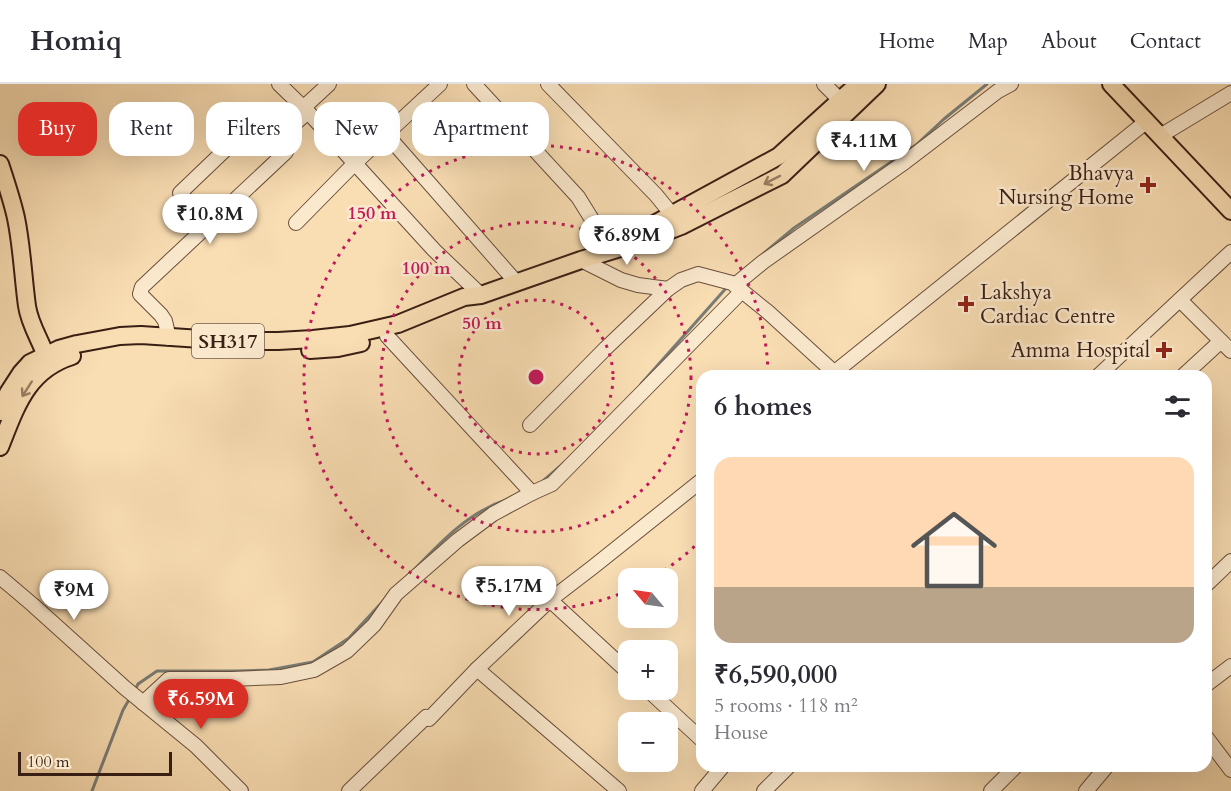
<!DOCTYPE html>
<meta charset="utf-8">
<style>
:root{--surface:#fff;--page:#f2f2f3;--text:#2b2b33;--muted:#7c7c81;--line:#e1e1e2;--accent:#d93025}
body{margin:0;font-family:Cardo,serif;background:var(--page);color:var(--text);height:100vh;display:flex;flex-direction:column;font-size:22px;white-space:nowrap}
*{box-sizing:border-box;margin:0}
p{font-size:20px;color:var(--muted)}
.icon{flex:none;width:33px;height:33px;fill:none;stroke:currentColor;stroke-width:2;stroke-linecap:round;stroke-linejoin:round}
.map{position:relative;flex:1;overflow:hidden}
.panel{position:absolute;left:696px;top:286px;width:516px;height:402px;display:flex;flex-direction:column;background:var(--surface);border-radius:18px;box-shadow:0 6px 24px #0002}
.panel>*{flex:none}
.top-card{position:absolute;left:18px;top:18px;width:570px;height:54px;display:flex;gap:12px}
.needle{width:39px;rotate:299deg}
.tools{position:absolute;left:618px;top:484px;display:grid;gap:12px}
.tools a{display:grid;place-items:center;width:60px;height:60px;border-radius:12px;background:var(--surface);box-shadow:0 6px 24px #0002;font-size:30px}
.scale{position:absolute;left:18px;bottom:15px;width:154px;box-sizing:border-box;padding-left:6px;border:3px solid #391e14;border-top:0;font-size:16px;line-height:21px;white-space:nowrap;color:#391e14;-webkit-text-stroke:4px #fbe9ce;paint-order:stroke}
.price{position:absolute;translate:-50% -51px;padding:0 14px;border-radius:21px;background:#fff;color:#222;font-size:20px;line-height:39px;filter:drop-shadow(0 2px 3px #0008)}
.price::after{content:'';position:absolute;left:50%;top:36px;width:18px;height:14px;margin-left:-9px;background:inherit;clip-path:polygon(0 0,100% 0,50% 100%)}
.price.on{background:var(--accent);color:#fff}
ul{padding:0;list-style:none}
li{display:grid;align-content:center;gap:12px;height:318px;padding:0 18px}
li+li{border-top:2px solid var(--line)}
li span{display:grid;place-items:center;height:186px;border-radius:18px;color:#555}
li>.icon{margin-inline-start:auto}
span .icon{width:108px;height:108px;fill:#fffc;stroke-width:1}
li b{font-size:26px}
h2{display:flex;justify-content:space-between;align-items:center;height:72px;padding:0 18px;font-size:26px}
.chip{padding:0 21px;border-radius:18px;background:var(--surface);box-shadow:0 6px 24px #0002;font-size:21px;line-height:54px}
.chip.on{background:var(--accent);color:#fff}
header{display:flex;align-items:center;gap:36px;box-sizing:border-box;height:84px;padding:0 30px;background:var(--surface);border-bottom:2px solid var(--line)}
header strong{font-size:28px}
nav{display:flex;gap:33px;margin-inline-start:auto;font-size:21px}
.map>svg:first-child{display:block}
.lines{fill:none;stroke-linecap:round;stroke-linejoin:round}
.stream{stroke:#787c76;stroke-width:3}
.minor-casing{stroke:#694e3c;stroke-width:16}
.major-casing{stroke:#391e14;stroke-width:20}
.minor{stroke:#fbe9ce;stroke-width:14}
.major{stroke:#f9ddb3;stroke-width:16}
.oneway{stroke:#997e64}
.ring{fill:none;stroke:#c2185b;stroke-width:3;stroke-dasharray:3 6}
.poi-dot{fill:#8f2418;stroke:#fbe9ce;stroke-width:2}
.labels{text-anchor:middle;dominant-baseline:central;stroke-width:5;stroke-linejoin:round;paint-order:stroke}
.shield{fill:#fbe9ce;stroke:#735b4c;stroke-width:1.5}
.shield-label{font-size:20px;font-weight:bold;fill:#391e14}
.poi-label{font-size:21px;fill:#391e14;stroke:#fbe9ce;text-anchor:end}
.centre{fill:#c2185b;stroke:#fbe9ce;stroke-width:3}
.ring-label{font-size:18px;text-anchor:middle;font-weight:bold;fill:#c2185b;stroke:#fbe9ce;stroke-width:5;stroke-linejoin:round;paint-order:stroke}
</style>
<header>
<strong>Homiq</strong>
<nav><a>Home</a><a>Map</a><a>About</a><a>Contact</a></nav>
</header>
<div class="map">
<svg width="1231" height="707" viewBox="0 0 1231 707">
<rect width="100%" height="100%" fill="#f9ddb3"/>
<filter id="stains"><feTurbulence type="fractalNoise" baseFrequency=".00333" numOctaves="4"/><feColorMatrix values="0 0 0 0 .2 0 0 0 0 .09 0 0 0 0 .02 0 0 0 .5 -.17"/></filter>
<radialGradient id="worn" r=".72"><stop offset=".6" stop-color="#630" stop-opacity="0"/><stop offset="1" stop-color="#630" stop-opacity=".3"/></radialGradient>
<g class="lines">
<!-- stream -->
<g class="stream">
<polyline points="757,175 794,144 916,61 944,35 987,0"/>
<polyline points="641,300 728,202"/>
<polyline points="543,397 565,378"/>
<path d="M412,488C439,460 468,428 506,416"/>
<polyline points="135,606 138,600 157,587 236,587 269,586 313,578 349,554 386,514"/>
<polyline points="92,707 123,626 130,614"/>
</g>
<defs>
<g id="minor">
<polyline points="279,0 308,28 434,166 481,211"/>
<polyline points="474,0 578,113 611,166"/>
<polyline points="548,0 656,111 678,138"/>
<polyline points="824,0 846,22"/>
<polyline points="303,24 329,0"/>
<polyline points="386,50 517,199"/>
<polyline points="1160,52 1231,9"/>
<polyline points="296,139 354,80 440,0"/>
<polyline points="208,141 180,109 248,44"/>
<polyline points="581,176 621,196 638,201 668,205"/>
<polyline points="735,201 763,178 905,78 998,7 1011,0"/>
<polyline points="1180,216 1231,267"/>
<polyline points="387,252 532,409"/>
<polyline points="169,254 165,237 161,231 140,210 142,203 286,68 277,55 308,28"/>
<polyline points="830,292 1147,37"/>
<polyline points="1098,292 1231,168"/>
<polyline points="1183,292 1221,257"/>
<polyline points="530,341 606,264 668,205 681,196 698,190 732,199 768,228 838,292"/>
<polyline points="0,493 33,521 125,604 196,662 241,707"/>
<polyline points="1206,501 1231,477"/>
<polyline points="550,516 628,588"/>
<polyline points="477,585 619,707"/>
<polyline points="1206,601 1231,582"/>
<polyline points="648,606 702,656"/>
<polyline points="143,619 169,595 232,595 281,593 314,586 347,567 374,541 396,510 458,456 493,430 532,409 552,400 742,207"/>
<polyline points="1206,653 1231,686"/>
<polyline points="349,707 426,633 429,635 477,585 550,516 593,483 702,396"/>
<polyline points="702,707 723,682"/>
<polyline points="764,707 789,682"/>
<polyline points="991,707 1016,682"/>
<polyline points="1086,707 1107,682"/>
</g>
<g id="major">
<polyline points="1111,0 1231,127"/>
<path d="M0,80C6,98 12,116 16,134C22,163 23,193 27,222C30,243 43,259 48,279"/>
<polyline points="613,155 647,144 779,72 858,0"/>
<polyline points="310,266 338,264 361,259"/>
<polyline points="0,328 8,309 21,289 30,279 59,265 77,260 120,252 141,251 231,257 278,257 313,255 350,251 398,240 464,213 481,211 581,176 640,158 681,142 782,91 877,0"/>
<path d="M0,363C16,323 27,286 72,272"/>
</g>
</defs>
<!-- minor casing -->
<use href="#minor" class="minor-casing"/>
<!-- major casing -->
<use href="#major" class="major-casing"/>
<!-- minor -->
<use href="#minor" class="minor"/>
<!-- major -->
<use href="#major" class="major"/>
</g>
<!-- one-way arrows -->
<defs><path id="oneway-shaft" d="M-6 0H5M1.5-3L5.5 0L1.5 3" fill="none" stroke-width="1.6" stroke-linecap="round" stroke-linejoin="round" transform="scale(1.5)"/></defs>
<g class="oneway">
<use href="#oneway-shaft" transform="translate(772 96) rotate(153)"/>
<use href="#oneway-shaft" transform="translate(27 305) rotate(123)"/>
</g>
<!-- distance rings -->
<g class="ring">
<circle cx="536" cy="293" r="77"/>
<circle cx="536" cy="293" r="155"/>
<path d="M701 456A232 232 0 0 1 650 495M627 507A232 232 0 1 1 768 291"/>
</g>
<!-- markers -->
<g class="poi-dot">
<path d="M1145 92h6v6h6v6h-6v6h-6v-6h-6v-6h6z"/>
<path d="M963 211h6v6h6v6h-6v6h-6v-6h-6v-6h6z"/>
<path d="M1161 257h6v6h6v6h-6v6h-6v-6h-6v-6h6z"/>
</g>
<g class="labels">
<!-- shield labels -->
<rect class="shield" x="192" y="240" width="72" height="34" rx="4.5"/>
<g class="shield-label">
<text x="228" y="257">SH317</text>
</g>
<!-- poi labels -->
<g class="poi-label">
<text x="1134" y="89">Bhavya<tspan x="1134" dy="24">Nursing Home</tspan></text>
<text x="980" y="208" text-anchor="start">Lakshya<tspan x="980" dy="24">Cardiac Centre</tspan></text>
<text x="1150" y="266">Amma Hospital</text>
</g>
</g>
<circle cx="536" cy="293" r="9" class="centre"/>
<g class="ring-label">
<text x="372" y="135">150 m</text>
<text x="426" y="190">100 m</text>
<text x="482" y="245">50 m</text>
</g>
<rect width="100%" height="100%" filter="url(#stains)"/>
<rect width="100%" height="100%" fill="url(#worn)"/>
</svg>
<div class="tools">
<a><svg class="needle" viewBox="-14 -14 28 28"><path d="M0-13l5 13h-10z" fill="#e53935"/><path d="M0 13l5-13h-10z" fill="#7c7c81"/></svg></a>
<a>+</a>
<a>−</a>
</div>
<div class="scale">100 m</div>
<b class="price" style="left:864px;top:88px">₹4.11M</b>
<b class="price" style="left:210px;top:161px">₹10.8M</b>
<b class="price" style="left:627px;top:182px">₹6.89M</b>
<b class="price" style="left:509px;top:533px">₹5.17M</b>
<b class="price" style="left:74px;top:537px">₹9M</b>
<b class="price on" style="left:201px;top:646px">₹6.59M</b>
<div class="top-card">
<a class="chip on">Buy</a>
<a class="chip">Rent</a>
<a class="chip">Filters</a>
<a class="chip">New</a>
<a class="chip">Apartment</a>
</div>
<section class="panel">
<h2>6 homes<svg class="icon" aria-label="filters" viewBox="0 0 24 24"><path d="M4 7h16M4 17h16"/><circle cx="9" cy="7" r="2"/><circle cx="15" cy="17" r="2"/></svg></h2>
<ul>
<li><span style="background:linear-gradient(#ffd9b3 70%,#b9a48a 0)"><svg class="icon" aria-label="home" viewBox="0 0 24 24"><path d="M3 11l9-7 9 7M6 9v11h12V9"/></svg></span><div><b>₹6,590,000</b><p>5 rooms · 118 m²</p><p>House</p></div></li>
</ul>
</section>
</div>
